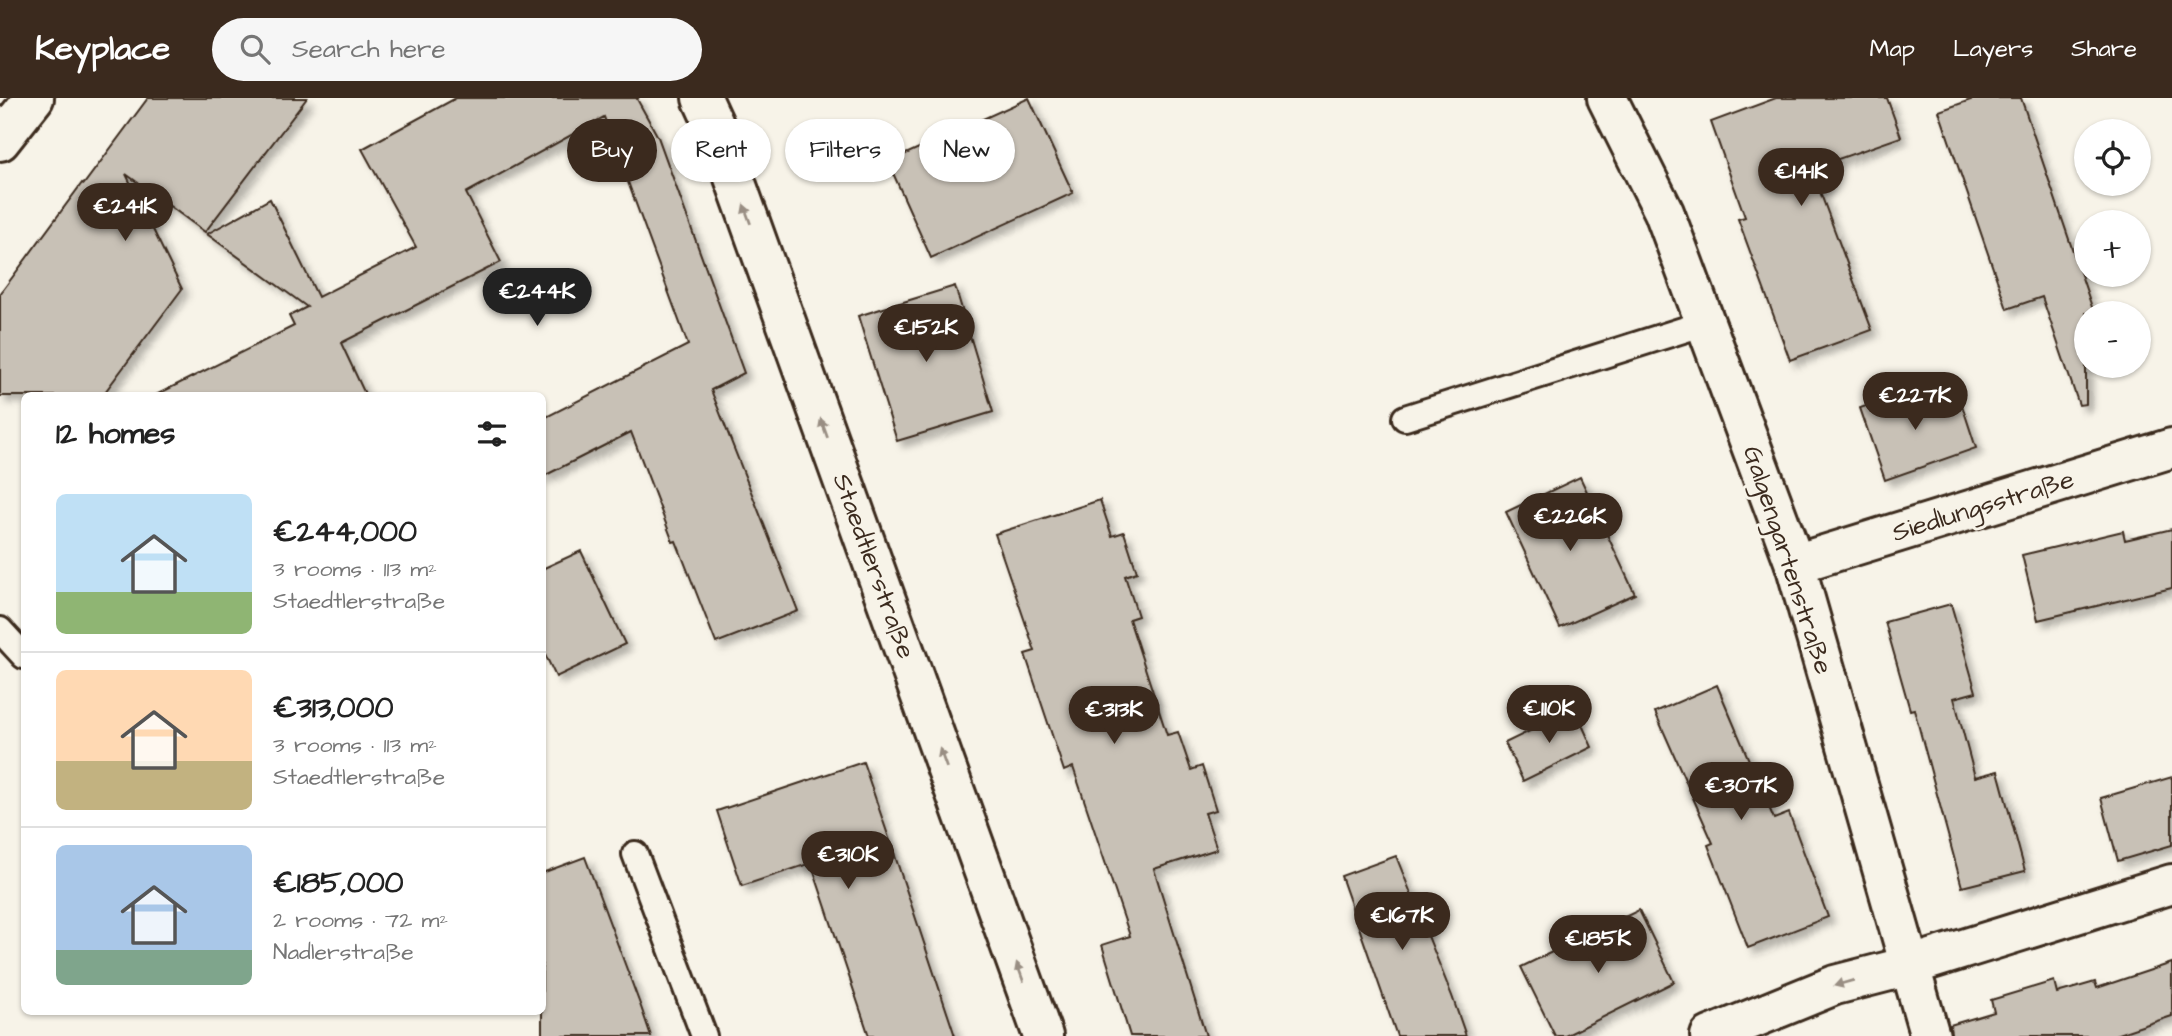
<!DOCTYPE html>
<meta charset="utf-8">
<style>
:root{--surface:#fff;--page:#f6f6f6;--text:#222;--muted:#767676;--line:#e0e0e0;--accent:#3b2a1e}
body{margin:0;font-family:"Architects Daughter",sans-serif;background:var(--page);color:var(--text);height:100vh;display:flex;flex-direction:column;font-size:26px;white-space:nowrap}
*{box-sizing:border-box;margin:0}
p{font-size:23px;color:var(--muted)}
.icon{flex:none;width:38px;height:38px;fill:none;stroke:currentColor;stroke-width:2;stroke-linecap:round;stroke-linejoin:round}
.map{position:relative;flex:1;overflow:hidden}
.details{position:absolute;left:21px;top:294px;width:525px;height:623px;display:flex;flex-direction:column;background:var(--surface);border-radius:10px;box-shadow:0 2px 5px #0004}
.details>*{flex:none}
.guide{position:absolute;left:567px;top:21px;width:665px;height:63px;display:flex;gap:14px}
.fabs{position:absolute;left:2074px;top:21px;display:grid;gap:14px}
.fabs a{display:grid;place-items:center;width:77px;height:77px;border-radius:50%;background:var(--surface);box-shadow:0 2px 5px #0004;font-size:35px}
.price{position:absolute;translate:-50% -60px;padding:0 16px;border-radius:24px;background:var(--accent);color:#fff;font-size:23px;line-height:46px;filter:drop-shadow(0 2px 4px #0008)}
.price::after{content:'';position:absolute;left:50%;top:42px;width:21px;height:16px;margin-left:-10px;background:inherit;clip-path:polygon(0 0,100% 0,50% 100%)}
.price.selected{background:#222;color:#fff}
ul{padding:0;list-style:none}
li{display:flex;align-items:center;gap:21px;height:175px;padding:0 35px}
li+li{border-top:2px solid var(--line)}
li span{display:grid;place-items:center;flex:none;width:196px;height:140px;border-radius:10px;color:#555}
li>.icon{margin-inline-start:auto}
span .icon{width:84px;height:84px;fill:#fffc;stroke-width:1}
li b{font-size:30px}
h2{display:flex;justify-content:space-between;align-items:center;height:84px;padding:0 35px;font-size:30px}
.tag{padding:0 24px;border-radius:32px;background:var(--surface);box-shadow:0 2px 5px #0004;font-size:24px;line-height:63px}
.tag.selected{background:var(--accent);color:#fff}
header{display:flex;align-items:center;gap:42px;box-sizing:border-box;height:98px;padding:0 35px;background:var(--accent);color:#fff}
header strong{font-size:33px}
nav{display:flex;gap:38px;margin-inline-start:auto;font-size:24px}
.search{width:490px;height:63px;background:var(--page);display:flex;align-items:center;gap:18px;box-sizing:border-box;padding:0 24px;border-radius:38px;color:var(--muted);font-size:26px}
.map>svg:first-child{display:block}
.building{fill:#c8c1b6;stroke:#3b2a1e;stroke-width:2;filter:url(#shadow)}
.lines{fill:none;stroke-linecap:round;stroke-linejoin:round}
.service-casing{stroke:#3b2a1e;stroke-width:30}
.minor-casing{stroke:#3b2a1e;stroke-width:44}
.secondary-casing{stroke:#3b2a1e;stroke-width:44}
.primary-casing{stroke:#3b2a1e;stroke-width:44}
.service{stroke:#f7f3e8;stroke-width:24}
.minor{stroke:#f7f3e8;stroke-width:38}
.secondary{stroke:#f7f3e8;stroke-width:38}
.primary{stroke:#f7f3e8;stroke-width:38}
.oneway{fill:#998e83}
.labels{text-anchor:middle;dominant-baseline:central;stroke-width:6;stroke-linejoin:round;paint-order:stroke}
.street-label{font-size:26px;fill:#3b2a1e;stroke:#f7f3e8}
</style>
<header>
<strong>Keyplace</strong>
<div class="search"><svg class="icon" aria-label="search" viewBox="0 0 24 24"><circle cx="10" cy="10" r="6"/><path d="M15 15l6 6"/></svg>Search here</div>
<nav><a>Map</a><a>Layers</a><a>Share</a></nav>
</header>
<div class="map">
<svg width="2172" height="938" viewBox="0 0 2172 938">
<defs>
<filter id="shadow"><feDropShadow dx="6" dy="6" stdDeviation="3.5" flood-color="#0004"/></filter>
</defs>
<rect width="100%" height="100%" fill="#f7f3e8"/>
<filter id="ink" filterUnits="userSpaceOnUse"><feTurbulence type="fractalNoise" baseFrequency=".0143" numOctaves="2"/><feDisplacementMap in="SourceGraphic" scale="14" xChannelSelector="R" yChannelSelector="G"/><feConvolveMatrix kernelMatrix="1 2 1 2 8 2 1 2 1" color-interpolation-filters="sRGB"/></filter>
<g filter="url(#ink)">
<!-- building -->
<g class="building">
<polygon points="148,0 307,0 205,134 126,76 182,191 102,298 0,298 0,196 82,85 84,86"/>
<polygon points="456,0 639,0 637,1 658,39 744,275 711,292 798,513 716,545 676,443 673,444 631,334 542,379 542,321 688,247 604,19 466,95 501,164 341,245 366,298 154,298 294,228 289,218 307,209 207,136 270,101 318,199 416,149 362,51"/>
<polygon points="1029,0 1073,95 931,160 888,64"/>
<polygon points="1776,0 1887,0 1901,39 1818,68 1826,89 1819,91 1872,232 1790,262 1738,121 1745,119 1711,24"/>
<polygon points="1976,0 2021,0 2094,215 2086,215 2086,306 2079,307 2042,199 2007,211 1939,13"/>
<polygon points="955,188 993,314 897,343 858,218"/>
<polygon points="1926,287 1936,317 1962,307 1976,350 1885,382 1860,310"/>
<polygon points="1580,379 1635,496 1560,530 1506,414"/>
<polygon points="1100,402 1112,438 1124,434 1137,474 1125,478 1138,518 1129,521 1167,637 1178,634 1191,672 1202,668 1216,712 1205,715 1217,751 1154,771 1206,938 1130,938 1102,847 1130,838 1073,669 1064,673 1025,556 1035,553 995,436"/>
<polygon points="2172,431 2172,490 2038,522 2022,457 2123,433 2125,442"/>
<polygon points="581,453 625,546 556,579 542,550 542,471"/>
<polygon points="1951,506 1976,594 1954,600 1975,679 1998,673 2025,773 1962,789 1914,611 1910,612 1885,524"/>
<polygon points="1717,587 1774,721 1789,715 1828,819 1748,850 1708,747 1713,745 1655,614"/>
<polygon points="1575,611 1592,649 1523,683 1505,645"/>
<polygon points="863,664 891,746 955,938 869,938 811,765 742,788 717,713"/>
<polygon points="2172,679 2172,747 2118,763 2101,700"/>
<polygon points="1396,758 1452,898 1466,938 1397,938 1341,778"/>
<polygon points="585,759 641,909 651,938 542,938 542,775"/>
<polygon points="1639,812 1674,884 1565,938 1555,938 1521,869"/>
<polygon points="2172,865 2172,918 2112,938 1951,938 1950,927 1994,914 1991,902 2054,883 2057,895 2095,884 2097,890"/>
</g>
<g class="lines">
<defs>
<g id="service">
<polyline points="1405,320 1705,225"/>
<polyline points="0,532 24,558"/>
<polyline points="635,756 704,938"/>
</g>
<g id="minor">
<polyline points="1607,0 1664,114 1795,466 1930,938"/>
<polyline points="1795,466 2172,350"/>
<polyline points="1710,938 1835,887 1909,868 2172,786"/>
</g>
<polyline id="secondary" points="702,0 718,35 1043,938"/>
<polyline id="primary" points="0,43 34,0"/>
</defs>
<!-- service casing -->
<use href="#service" class="service-casing"/>
<!-- minor casing -->
<use href="#minor" class="minor-casing"/>
<!-- secondary casing -->
<use href="#secondary" class="secondary-casing"/>
<!-- primary casing -->
<use href="#primary" class="primary-casing"/>
<!-- service -->
<use href="#service" class="service"/>
<!-- minor -->
<use href="#minor" class="minor"/>
<!-- secondary -->
<use href="#secondary" class="secondary"/>
<!-- primary -->
<use href="#primary" class="primary"/>
</g>
<!-- one-way arrows -->
<defs><path id="oneway-solid" d="M-6-.8H1V-3.2L6.5 0L1 3.2V.8H-6Z" transform="scale(1.75)"/></defs>
<g class="oneway">
<use href="#oneway-solid" transform="translate(747 116) rotate(-110)"/>
<use href="#oneway-solid" transform="translate(824 330) rotate(-110)"/>
<use href="#oneway-solid" transform="translate(943 660) rotate(-110)"/>
<use href="#oneway-solid" transform="translate(1020 874) rotate(-110)"/>
<use href="#oneway-solid" transform="translate(1844 885) rotate(164)"/>
</g>
</g>
<g class="labels">
<!-- street labels -->
<g class="street-label">
<text transform="translate(1983 408) rotate(-17)">Siedlungsstraße</text>
<text transform="translate(1788 462) rotate(72)">Galgengartenstraße</text>
<text transform="translate(874 468) rotate(70)">Staedtlerstraße</text>
</g>
</g>
</svg>
<div class="fabs">
<a><svg class="icon" aria-label="locate" viewBox="0 0 24 24"><circle cx="12" cy="12" r="6"/><path d="M12 2v4M12 18v4M2 12h4M18 12h4"/></svg></a>
<a>+</a>
<a>−</a>
</div>
<b class="price" style="left:1801px;top:110px">€141K</b>
<b class="price" style="left:125px;top:145px">€241K</b>
<b class="price selected" style="left:537px;top:230px">€244K</b>
<b class="price" style="left:926px;top:266px">€152K</b>
<b class="price" style="left:1915px;top:334px">€227K</b>
<b class="price" style="left:1570px;top:455px">€226K</b>
<b class="price" style="left:1549px;top:647px">€110K</b>
<b class="price" style="left:1114px;top:648px">€313K</b>
<b class="price" style="left:1741px;top:724px">€307K</b>
<b class="price" style="left:848px;top:793px">€310K</b>
<b class="price" style="left:1402px;top:854px">€167K</b>
<b class="price" style="left:1598px;top:877px">€185K</b>
<div class="guide">
<a class="tag selected">Buy</a>
<a class="tag">Rent</a>
<a class="tag">Filters</a>
<a class="tag">New</a>
</div>
<section class="details">
<h2>12 homes<svg class="icon" aria-label="filters" viewBox="0 0 24 24"><path d="M4 7h16M4 17h16"/><circle cx="9" cy="7" r="2"/><circle cx="15" cy="17" r="2"/></svg></h2>
<ul>
<li><span style="background:linear-gradient(#bfe0f5 70%,#8fb573 0)"><svg class="icon" aria-label="home" viewBox="0 0 24 24"><path d="M3 11l9-7 9 7M6 9v11h12V9"/></svg></span><div><b>€244,000</b><p>3 rooms · 113 m²</p><p>Staedtlerstraße</p></div></li>
<li><span style="background:linear-gradient(#ffd9b3 65%,#c2b280 0)"><svg class="icon" aria-label="home" viewBox="0 0 24 24"><path d="M3 11l9-7 9 7M6 9v11h12V9"/></svg></span><div><b>€313,000</b><p>3 rooms · 113 m²</p><p>Staedtlerstraße</p></div></li>
<li><span style="background:linear-gradient(#a9c7e8 75%,#7fa58c 0)"><svg class="icon" aria-label="home" viewBox="0 0 24 24"><path d="M3 11l9-7 9 7M6 9v11h12V9"/></svg></span><div><b>€185,000</b><p>2 rooms · 72 m²</p><p>Nadlerstraße</p></div></li>
</ul>
</section>
</div>
